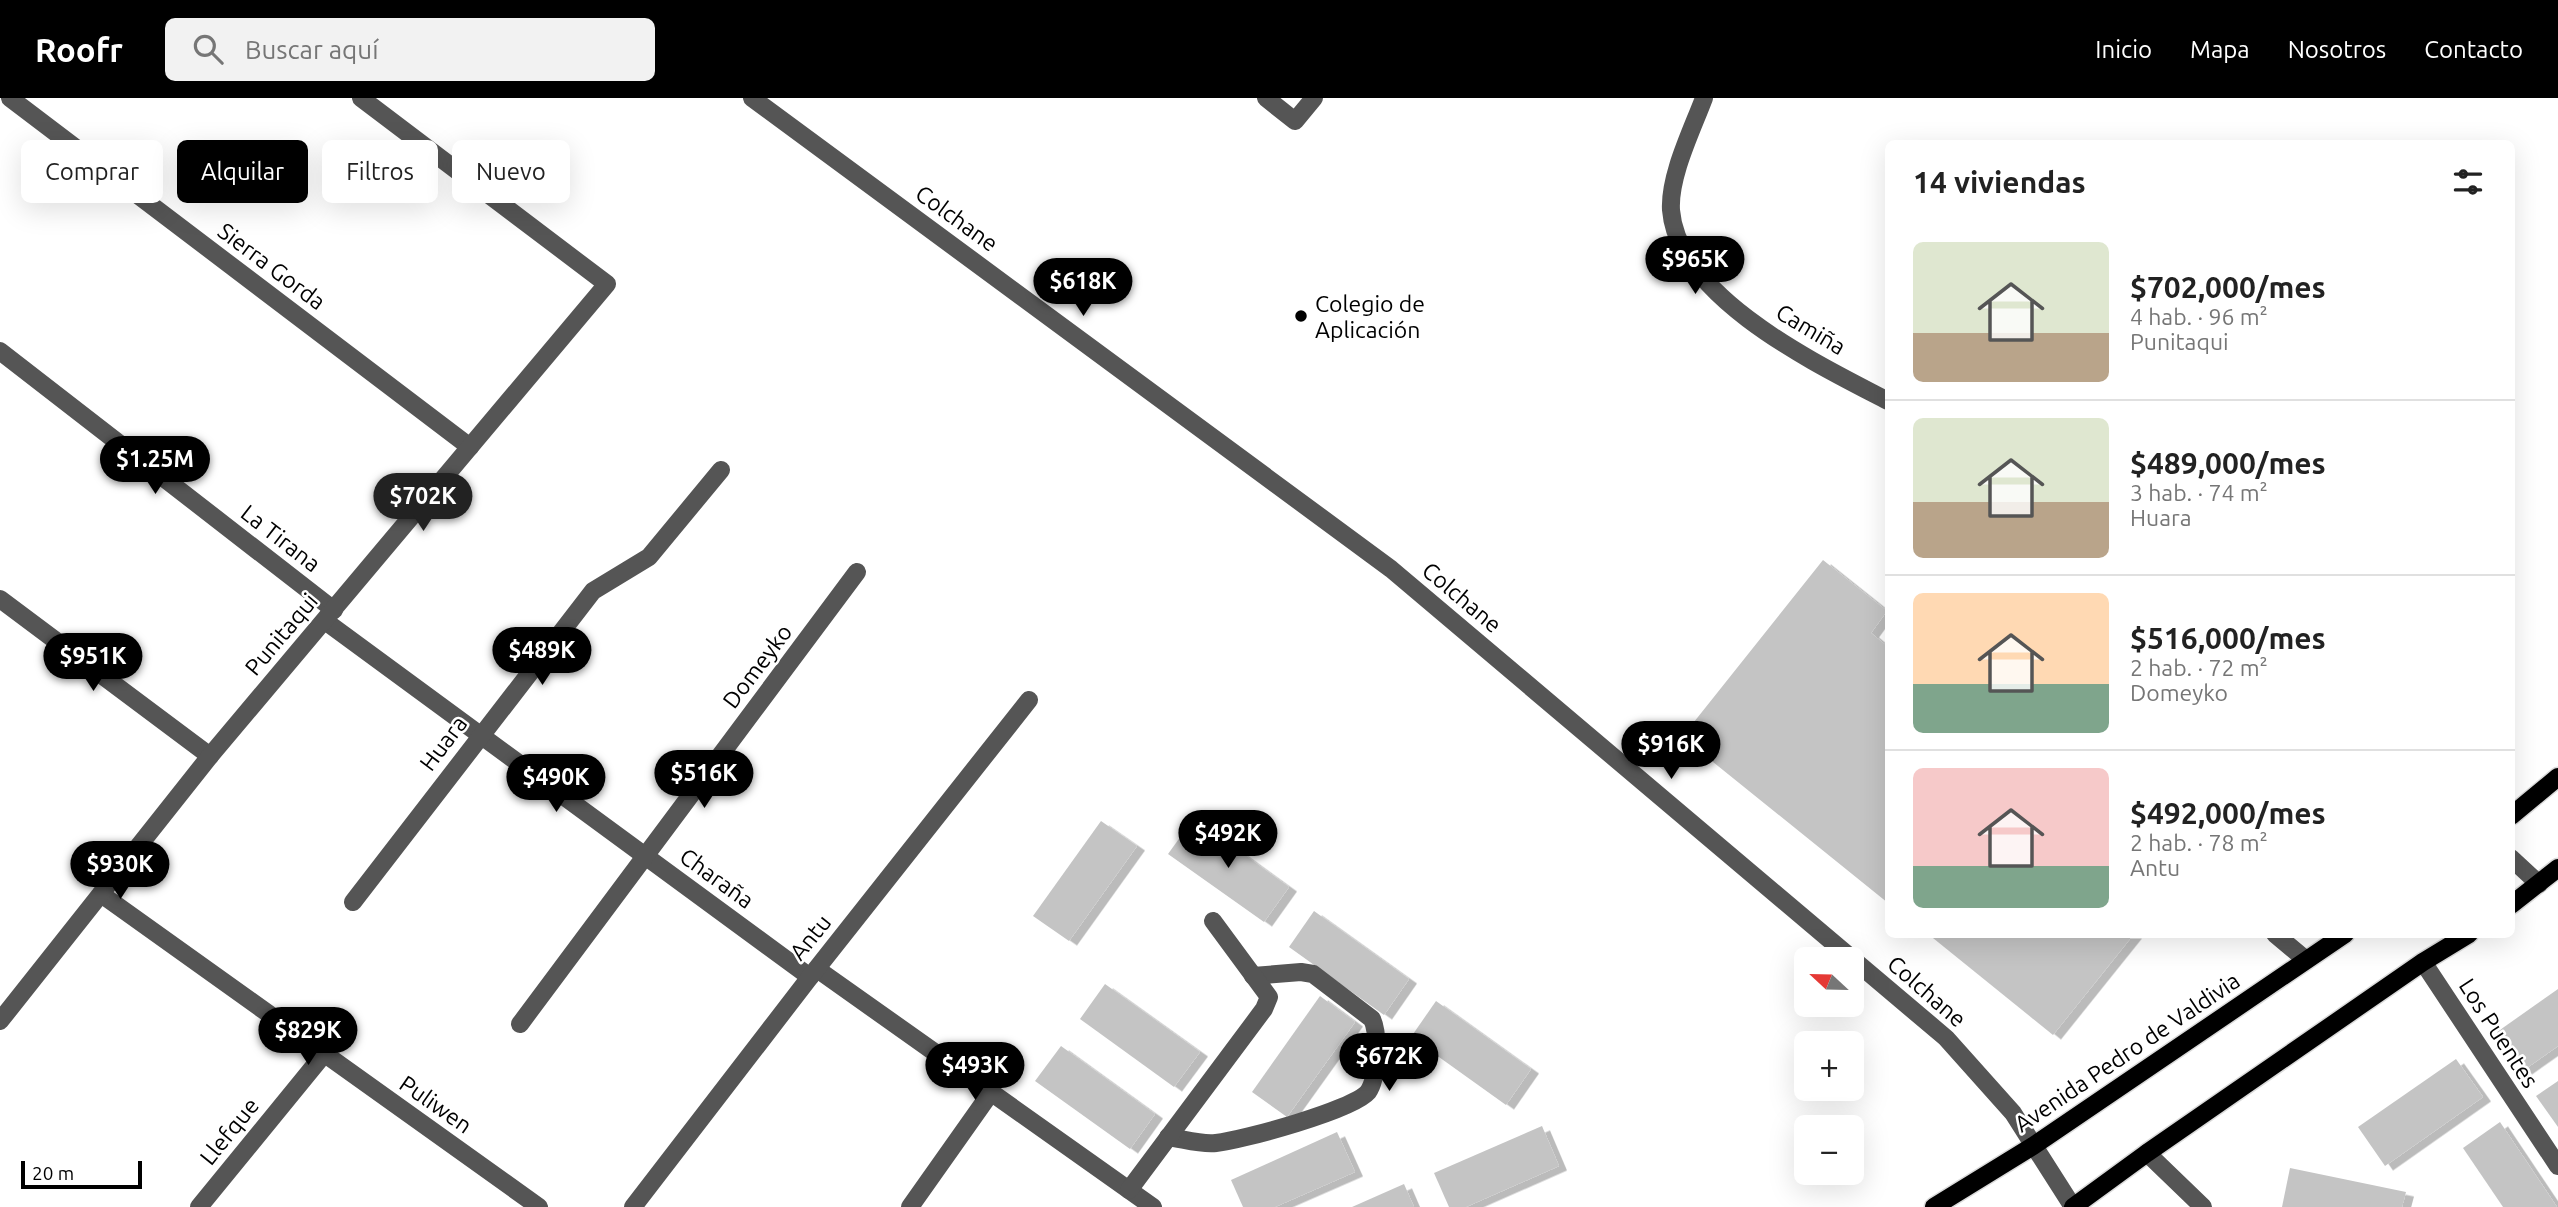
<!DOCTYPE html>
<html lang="es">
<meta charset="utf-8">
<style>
:root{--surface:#fff;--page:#f2f2f2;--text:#222;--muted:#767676;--line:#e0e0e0;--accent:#000}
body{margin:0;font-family:Ubuntu,sans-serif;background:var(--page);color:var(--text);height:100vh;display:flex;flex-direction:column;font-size:26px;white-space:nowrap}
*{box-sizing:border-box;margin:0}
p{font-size:23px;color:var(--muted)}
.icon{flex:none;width:38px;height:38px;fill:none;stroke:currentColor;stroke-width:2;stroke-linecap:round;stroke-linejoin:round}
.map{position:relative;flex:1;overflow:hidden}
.drawer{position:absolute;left:1885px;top:42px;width:630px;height:798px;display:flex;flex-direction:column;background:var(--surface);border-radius:10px;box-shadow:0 7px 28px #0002}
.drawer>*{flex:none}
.top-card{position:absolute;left:21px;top:42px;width:665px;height:63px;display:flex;gap:14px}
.needle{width:46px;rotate:292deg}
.tools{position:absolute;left:1794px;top:849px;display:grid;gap:14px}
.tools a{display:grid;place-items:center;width:70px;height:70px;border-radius:10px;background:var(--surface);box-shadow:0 7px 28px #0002;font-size:35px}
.scale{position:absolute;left:21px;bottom:18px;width:121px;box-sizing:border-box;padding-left:7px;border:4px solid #000;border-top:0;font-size:19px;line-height:24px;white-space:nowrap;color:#000;-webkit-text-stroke:5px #fff;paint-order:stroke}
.price{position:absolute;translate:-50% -60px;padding:0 16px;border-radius:24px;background:var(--accent);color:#fff;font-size:23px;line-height:46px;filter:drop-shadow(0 2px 4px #0008)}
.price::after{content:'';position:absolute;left:50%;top:42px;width:21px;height:16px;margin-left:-10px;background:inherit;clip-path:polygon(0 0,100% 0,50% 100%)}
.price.selected{background:#222;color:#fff}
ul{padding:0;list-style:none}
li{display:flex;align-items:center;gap:21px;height:175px;padding:0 28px}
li+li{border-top:2px solid var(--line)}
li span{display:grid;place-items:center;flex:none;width:196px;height:140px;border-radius:10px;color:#555}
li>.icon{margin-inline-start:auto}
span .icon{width:84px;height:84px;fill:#fffc;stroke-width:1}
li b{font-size:30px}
h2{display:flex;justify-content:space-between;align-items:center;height:84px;padding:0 28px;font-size:30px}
.tag{padding:0 24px;border-radius:10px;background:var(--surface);box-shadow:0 7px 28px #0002;font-size:24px;line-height:63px}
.tag.selected{background:var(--accent);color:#fff}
header{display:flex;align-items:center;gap:42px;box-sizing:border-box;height:98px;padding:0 35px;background:var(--accent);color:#fff}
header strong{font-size:33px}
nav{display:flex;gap:38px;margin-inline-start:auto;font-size:24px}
.search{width:490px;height:63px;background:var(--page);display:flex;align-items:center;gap:18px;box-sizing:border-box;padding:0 24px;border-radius:10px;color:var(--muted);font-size:26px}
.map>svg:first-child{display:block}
.building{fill:#c4c4c4;filter:url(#shadow)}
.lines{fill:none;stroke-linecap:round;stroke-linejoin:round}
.major-casing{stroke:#dbdbdb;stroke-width:21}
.minor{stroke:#555;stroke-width:18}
.major{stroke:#000;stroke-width:18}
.poi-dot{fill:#000;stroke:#fff;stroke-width:2.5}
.labels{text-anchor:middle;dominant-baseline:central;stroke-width:5;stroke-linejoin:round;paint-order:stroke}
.street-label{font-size:23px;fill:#000;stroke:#fff}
.poi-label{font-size:23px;fill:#000;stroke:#fff;text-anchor:start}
</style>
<header>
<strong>Roofr</strong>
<div class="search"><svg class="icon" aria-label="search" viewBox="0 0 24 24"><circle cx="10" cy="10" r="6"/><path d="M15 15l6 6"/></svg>Buscar aquí</div>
<nav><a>Inicio</a><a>Mapa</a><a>Nosotros</a><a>Contacto</a></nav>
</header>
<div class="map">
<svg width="2558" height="1109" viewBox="0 0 2558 1109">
<defs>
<filter id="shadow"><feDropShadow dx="8" dy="4.5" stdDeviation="0" flood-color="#0004"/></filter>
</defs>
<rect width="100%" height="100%" fill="#fff"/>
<!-- building -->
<g class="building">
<polygon points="1823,462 1887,513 1871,535 1888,549 1888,805 1682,639"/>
<polygon points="1194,720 1289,789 1264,824 1168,756"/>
<polygon points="1101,723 1137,748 1069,843 1033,818"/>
<polygon points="1314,813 1409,881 1384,917 1289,849"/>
<polygon points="1928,836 2134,836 2053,937"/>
<polygon points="1105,886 1200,954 1174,989 1080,921"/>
<polygon points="2558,891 2558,948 2524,972 2497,934"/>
<polygon points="1320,898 1355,924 1287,1019 1252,994"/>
<polygon points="1436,903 1531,971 1506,1007 1411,939"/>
<polygon points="1061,948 1155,1016 1130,1051 1035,983"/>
<polygon points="2456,961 2483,999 2385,1068 2358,1029"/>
<polygon points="2558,983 2558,1029 2536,998"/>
<polygon points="2500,1024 2557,1109 2503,1109 2463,1050"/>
<polygon points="1542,1028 1559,1068 1466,1109 1449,1109 1434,1075"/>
<polygon points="1337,1034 1355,1074 1275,1109 1243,1109 1231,1082"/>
<polygon points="2290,1070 2406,1094 2402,1109 2282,1109"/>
<polygon points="1404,1086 1414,1109 1352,1109"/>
</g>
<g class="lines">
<defs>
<g id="major">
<polyline points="2511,718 2558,679"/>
<polyline points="2511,807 2558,770"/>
<polyline points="1934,1109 2033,1048 2345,836"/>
<polyline points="2073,1109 2147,1055 2423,864 2469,836"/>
</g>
</defs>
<!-- major casing -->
<use href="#major" class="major-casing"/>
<!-- minor -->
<g class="minor">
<polyline points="10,0 470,349"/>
<polyline points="752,0 1391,471 1946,940 2013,1015 2073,1109"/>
<polyline points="1266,0 1295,23 1314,0"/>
<path d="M1704,0C1692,32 1669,78 1671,112C1678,200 1819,267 1888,303"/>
<polyline points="0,253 334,512"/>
<polyline points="0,501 210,658"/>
<polyline points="325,523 810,879"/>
<polyline points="2511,760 2539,786"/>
<polyline points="101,796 539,1109"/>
<polyline points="353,804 593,493 649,459 721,372"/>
<polyline points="2275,836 2306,862"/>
<polyline points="2423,864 2558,1068"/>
<polyline points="817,871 1153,1109"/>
<polyline points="0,923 210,658 607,186 361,0"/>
<polyline points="520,926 857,474"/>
<path d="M1168,1039C1183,1041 1202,1047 1216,1045C1243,1042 1353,1012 1368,994C1378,980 1379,936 1372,921L1313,876L1301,874L1253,878"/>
<polyline points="2147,1055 2203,1109"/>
<polyline points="1129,1092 1264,911 1269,899 1213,823"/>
<polyline points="199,1109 324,956"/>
<polyline points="633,1109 810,879 1029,602"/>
<polyline points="910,1109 992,993"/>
</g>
<!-- major -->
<use href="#major" class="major"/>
</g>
<!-- markers -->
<circle class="poi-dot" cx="1301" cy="218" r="7"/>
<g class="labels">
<!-- street labels -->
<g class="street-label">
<text transform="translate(957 120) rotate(36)">Colchane</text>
<text transform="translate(272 168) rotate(37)">Sierra Gorda</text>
<text transform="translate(1811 231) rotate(31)">Camiña</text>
<text transform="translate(281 440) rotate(38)">La Tirana</text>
<text transform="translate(1462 499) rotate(40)">Colchane</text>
<text transform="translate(281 536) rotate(-50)">Punitaqui</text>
<text transform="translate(757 568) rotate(-53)">Domeyko</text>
<text transform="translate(443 645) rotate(-53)">Huara</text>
<text transform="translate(717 780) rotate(36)">Charaña</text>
<text transform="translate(810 839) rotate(-51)">Antu</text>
<text transform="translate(1927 893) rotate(41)">Colchane</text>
<text transform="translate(2499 935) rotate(57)">Los Puentes</text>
<text transform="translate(2127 954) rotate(-34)">Avenida Pedro de Valdivia</text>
<text transform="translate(436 1006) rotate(35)">Puliwen</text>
<text transform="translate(229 1033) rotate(-51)">Llefque</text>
</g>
<!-- poi labels -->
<g class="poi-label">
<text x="1315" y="205">Colegio de<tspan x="1315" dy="26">Aplicación</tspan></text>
</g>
</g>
</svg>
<div class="tools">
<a><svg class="needle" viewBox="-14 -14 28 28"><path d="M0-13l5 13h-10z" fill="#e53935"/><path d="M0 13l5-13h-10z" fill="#767676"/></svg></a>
<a>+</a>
<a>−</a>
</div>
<div class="scale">20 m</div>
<b class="price" style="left:1695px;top:198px">$965K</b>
<b class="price" style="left:1083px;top:220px">$618K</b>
<b class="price" style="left:155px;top:398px">$1.25M</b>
<b class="price selected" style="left:423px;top:435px">$702K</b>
<b class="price" style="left:542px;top:589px">$489K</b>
<b class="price" style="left:93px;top:595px">$951K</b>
<b class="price" style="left:1671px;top:683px">$916K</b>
<b class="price" style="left:704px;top:712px">$516K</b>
<b class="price" style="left:556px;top:716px">$490K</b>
<b class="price" style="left:1228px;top:772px">$492K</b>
<b class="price" style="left:120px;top:803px">$930K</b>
<b class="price" style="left:308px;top:969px">$829K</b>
<b class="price" style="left:1389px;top:995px">$672K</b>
<b class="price" style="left:975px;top:1004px">$493K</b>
<div class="top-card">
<a class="tag">Comprar</a>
<a class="tag selected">Alquilar</a>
<a class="tag">Filtros</a>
<a class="tag">Nuevo</a>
</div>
<section class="drawer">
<h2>14 viviendas<svg class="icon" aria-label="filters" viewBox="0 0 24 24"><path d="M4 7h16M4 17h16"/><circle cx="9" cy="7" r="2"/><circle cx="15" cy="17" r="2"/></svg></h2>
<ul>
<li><span style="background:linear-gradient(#dfe7d0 65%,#b9a48a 0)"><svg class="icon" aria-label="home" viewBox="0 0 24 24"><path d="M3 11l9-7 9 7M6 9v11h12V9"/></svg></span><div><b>$702,000/mes</b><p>4 hab. · 96 m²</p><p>Punitaqui</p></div></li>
<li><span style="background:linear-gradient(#dfe7d0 60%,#b9a48a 0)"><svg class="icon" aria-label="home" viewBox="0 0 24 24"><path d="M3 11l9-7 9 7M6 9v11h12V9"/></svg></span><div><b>$489,000/mes</b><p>3 hab. · 74 m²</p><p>Huara</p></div></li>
<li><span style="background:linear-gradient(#ffd9b3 65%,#7fa58c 0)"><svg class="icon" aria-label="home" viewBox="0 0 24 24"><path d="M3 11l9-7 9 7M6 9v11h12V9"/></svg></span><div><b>$516,000/mes</b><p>2 hab. · 72 m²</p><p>Domeyko</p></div></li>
<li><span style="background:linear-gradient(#f6c9c9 70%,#7fa58c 0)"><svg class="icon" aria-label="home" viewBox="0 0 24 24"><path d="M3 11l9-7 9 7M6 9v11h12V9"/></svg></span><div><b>$492,000/mes</b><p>2 hab. · 78 m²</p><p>Antu</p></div></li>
</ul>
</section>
</div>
